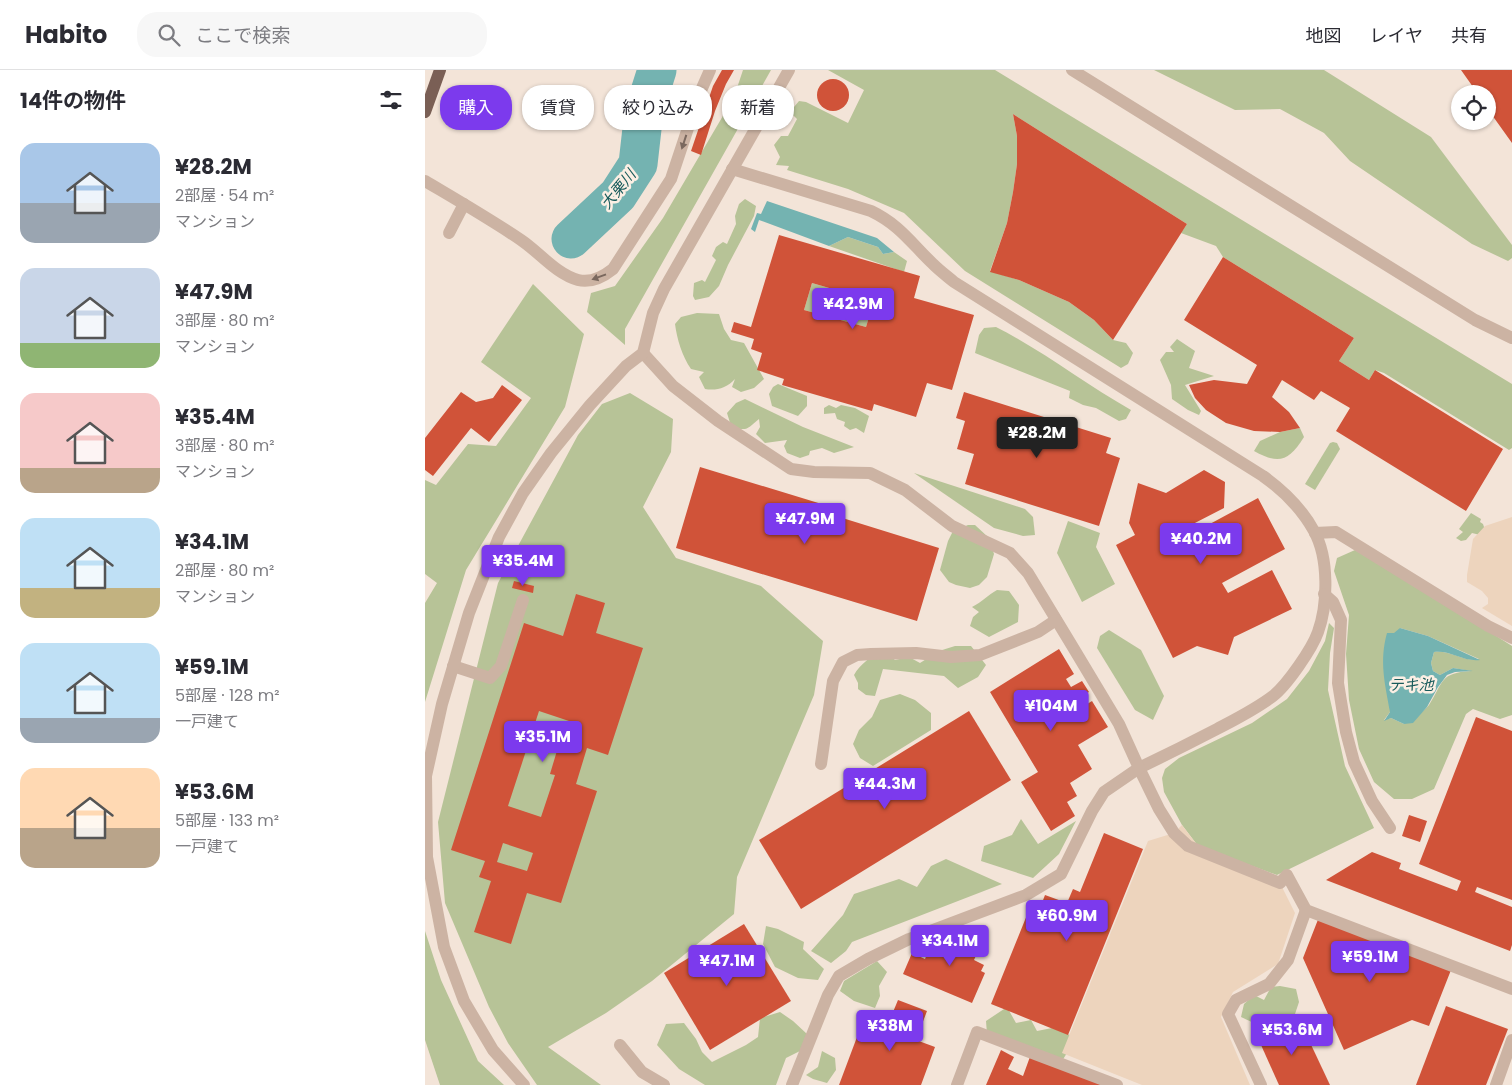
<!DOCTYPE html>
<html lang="ja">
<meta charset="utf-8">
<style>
:root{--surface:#fff;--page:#f7f7f7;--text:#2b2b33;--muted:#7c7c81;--line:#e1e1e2;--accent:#7c3aed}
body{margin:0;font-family:Poppins,"Noto Sans JP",sans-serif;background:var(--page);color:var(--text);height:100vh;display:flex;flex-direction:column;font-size:19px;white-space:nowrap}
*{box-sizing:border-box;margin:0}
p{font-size:16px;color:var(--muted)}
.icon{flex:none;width:28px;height:28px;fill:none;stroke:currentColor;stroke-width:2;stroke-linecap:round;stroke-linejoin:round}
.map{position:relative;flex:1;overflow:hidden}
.details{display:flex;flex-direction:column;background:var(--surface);width:425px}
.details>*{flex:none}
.top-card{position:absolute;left:15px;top:15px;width:475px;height:45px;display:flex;gap:10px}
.fabs{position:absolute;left:1026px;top:15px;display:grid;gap:10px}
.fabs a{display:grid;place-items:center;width:45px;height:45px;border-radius:50%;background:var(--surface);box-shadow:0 1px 4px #0004;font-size:25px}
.price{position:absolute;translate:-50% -42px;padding:0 11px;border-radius:5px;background:var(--accent);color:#fff;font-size:16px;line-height:32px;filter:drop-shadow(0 1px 2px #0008)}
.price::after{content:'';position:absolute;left:50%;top:30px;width:15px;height:11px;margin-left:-8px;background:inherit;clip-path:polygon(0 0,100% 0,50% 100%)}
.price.selected{background:#222;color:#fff}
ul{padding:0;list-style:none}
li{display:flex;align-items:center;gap:15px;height:125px;padding:0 20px}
li span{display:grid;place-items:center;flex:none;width:140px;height:100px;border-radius:15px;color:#555}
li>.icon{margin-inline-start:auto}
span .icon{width:60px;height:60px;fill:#fffc;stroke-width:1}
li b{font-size:21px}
h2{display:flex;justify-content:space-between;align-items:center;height:60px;padding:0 20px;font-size:21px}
.tag{padding:0 18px;border-radius:20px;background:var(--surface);box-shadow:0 1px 4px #0004;font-size:18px;line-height:45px}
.tag.selected{background:var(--accent);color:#fff}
header{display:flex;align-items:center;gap:30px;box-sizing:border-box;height:70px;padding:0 25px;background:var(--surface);border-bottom:1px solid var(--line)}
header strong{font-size:24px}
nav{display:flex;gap:28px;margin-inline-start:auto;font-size:18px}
.search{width:350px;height:45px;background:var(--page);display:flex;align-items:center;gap:12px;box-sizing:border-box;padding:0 18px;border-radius:20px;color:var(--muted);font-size:19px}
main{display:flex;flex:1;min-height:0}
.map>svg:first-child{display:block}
.green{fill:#b7c397;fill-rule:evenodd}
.plaza{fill:#edd4bd}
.water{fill:#74b3b1}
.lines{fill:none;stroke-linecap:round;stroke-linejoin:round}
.river{stroke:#74b3b1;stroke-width:39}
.building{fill:#d05339;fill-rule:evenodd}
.service{stroke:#ccb3a3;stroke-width:12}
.tertiary{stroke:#ccb3a3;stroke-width:12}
.primary{stroke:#7a5f55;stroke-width:12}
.oneway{fill:#7a685e}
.labels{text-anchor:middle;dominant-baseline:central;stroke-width:5;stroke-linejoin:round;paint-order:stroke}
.water-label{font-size:15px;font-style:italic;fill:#185b5b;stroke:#fbefe4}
</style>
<header>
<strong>Habito</strong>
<div class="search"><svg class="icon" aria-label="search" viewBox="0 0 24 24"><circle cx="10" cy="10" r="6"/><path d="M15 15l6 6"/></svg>ここで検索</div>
<nav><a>地図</a><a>レイヤ</a><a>共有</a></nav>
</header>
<main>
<section class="details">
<h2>14件の物件<svg class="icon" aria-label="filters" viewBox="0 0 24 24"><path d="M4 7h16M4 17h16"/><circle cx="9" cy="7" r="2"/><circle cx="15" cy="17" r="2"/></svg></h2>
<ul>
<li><span style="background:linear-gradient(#a9c7e8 60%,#9aa5b1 0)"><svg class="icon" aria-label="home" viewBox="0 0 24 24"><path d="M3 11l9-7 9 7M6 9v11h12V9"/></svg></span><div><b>¥28.2M</b><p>2部屋 · 54 m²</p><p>マンション</p></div></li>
<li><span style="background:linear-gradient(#c9d6e8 75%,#8fb573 0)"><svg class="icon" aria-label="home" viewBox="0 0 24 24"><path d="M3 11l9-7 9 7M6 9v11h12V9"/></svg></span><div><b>¥47.9M</b><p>3部屋 · 80 m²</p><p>マンション</p></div></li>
<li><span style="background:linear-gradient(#f6c9c9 75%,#b9a48a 0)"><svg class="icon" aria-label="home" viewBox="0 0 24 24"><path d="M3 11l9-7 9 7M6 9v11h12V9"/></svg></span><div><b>¥35.4M</b><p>3部屋 · 80 m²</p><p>マンション</p></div></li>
<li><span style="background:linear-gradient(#bfe0f5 70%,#c2b280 0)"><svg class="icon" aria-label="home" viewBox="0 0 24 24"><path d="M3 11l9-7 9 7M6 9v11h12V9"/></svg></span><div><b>¥34.1M</b><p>2部屋 · 80 m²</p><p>マンション</p></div></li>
<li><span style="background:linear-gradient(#bfe0f5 75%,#9aa5b1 0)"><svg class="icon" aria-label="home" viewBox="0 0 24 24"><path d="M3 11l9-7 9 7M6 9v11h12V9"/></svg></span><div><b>¥59.1M</b><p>5部屋 · 128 m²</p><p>一戸建て</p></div></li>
<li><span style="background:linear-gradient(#ffd9b3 60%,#b9a48a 0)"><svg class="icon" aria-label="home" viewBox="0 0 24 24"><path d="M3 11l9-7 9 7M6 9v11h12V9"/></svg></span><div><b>¥53.6M</b><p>5部屋 · 133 m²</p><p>一戸建て</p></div></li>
</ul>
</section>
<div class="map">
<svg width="1087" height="1015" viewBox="0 0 1087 1015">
<rect width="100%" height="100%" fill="#f3e4d8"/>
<!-- green -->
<g class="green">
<polygon points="318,0 346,0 200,259 200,275 162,242 166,223 190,216 238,148 309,27"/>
<polygon points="403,0 570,0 1087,314 1087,378 1084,380 959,303 950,300 944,310 914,291 929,268 798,187 791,176 756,163 762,154 588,44 592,66 592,94 588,122 582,153 565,201 594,210 644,232 669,250 688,270 701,273 708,283 703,294 696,298 540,201 479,143 423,119 362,100 364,96 351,95 355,87 349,75 356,66 363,66 372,49 367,44 369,37 374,31 381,32 423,53 439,20"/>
<polygon points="729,0 899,0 1006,67 1087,175 1087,188 1083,191 1047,174 925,91 899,63 855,39 810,40"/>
<polygon points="320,129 331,136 329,146 303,195 294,216 284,227 270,230 268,226 269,213 277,210 280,212 291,190 287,186 291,177 298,172 302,174 311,154 310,146 314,134"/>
<polygon points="423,167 453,177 458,184 469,182 482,191 479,202 404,176"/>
<polygon points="387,213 449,231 441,257 379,240"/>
<polygon points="108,214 159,264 140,337 41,500 0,632 0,533 12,513 0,504 0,410 11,415 43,374 71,376 106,328 56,292"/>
<path d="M272,243L294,244L299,259L306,270L319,273L339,309L329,318L316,322L307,317L310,309C302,318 291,321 280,319L274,307L279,302L266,299C257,286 252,269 250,254L256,247Z"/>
<path d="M571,257C618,281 660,314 706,340L701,349L694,351L671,338L658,335L644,328L645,321L550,283L554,265L559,258Z"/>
<polygon points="752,269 770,281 764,298 789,306 760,315 776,341 774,345 763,340 747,329 746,315 735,290 741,282 749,282 745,277"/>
<polygon points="353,314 382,326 382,336 373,346 347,336 344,324 348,317"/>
<polygon points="205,323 248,349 246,382 218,437 251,488 336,516 398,571 389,625 312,807 309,844 227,911 181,943 123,977 176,1015 112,1015 83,973 64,937 20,833 13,752 73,513 153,365 177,334"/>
<path d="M320,329L378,357L429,377L409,383L397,378L385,381L384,385L375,388L362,383L359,376L362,370L340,373L331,364L335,357L334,349C322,359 322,362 306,356L302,343L311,333Z"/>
<polygon points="404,335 411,338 416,335 430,338 444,346 439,363 431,358 425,360 419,356 420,352 412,349 410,343 399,344 399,338"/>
<path d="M875,358L879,367C864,391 854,395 829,381L835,371L855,362Z"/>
<polygon points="908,372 912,373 915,379 890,420 880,414 905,373"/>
<polygon points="489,403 600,439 608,447 610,465 598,466 569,458"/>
<polygon points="1046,443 1056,449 1055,452 1058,454 1060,460 1055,465 1047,463 1041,470 1036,471 1031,468 1038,462 1034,459"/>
<polygon points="643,451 675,463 671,477 690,514 657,532 632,483"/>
<polygon points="543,455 550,455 564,468 569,484 562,507 554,515 545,518 531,515 524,512 515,500 523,471 528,461"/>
<path d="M930,480L1002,522L1087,576V645L1075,649L1048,639L1041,644L1009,719L987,729H969L949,712L934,679L924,630L921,584L924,545L909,501L912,488ZM975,558L1003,566L1054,589C1037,592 1027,580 1009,582L1006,593L1008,601L1015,605L1028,598L1046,601C1014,603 1019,612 1004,635C998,643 987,648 979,654L966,648L959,650L965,642Z"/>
<path d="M572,520L584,521L594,535L593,552L564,567L545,556L548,547L554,542L547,537C557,532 563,525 572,520Z"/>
<polygon points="904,553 909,558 905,583 903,620 920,696 949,758 852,805 773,776 757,755 739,722 737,708 740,699 754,688 827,653 862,629 884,601 900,571"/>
<polygon points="684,560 716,580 739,626 728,650 710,640 672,578 675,566"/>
<path d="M530,576H546L561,595L553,607L533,618L519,606L458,599L450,626L441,625L433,619V613L429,605C435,594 446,588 455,578L470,590L484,587L495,593L514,581Z"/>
<polygon points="475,624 490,630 506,643 506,660 448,696 435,688 428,674 434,660 447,647 455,630"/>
<polygon points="596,749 613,774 651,751 634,784 608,808 556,791 559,776 587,765"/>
<polygon points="521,789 577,814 427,872 421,881 406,893 386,881 418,845 429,824 474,809 492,817 506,796"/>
<polygon points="341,856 353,859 379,872 378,879 399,899 393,910 373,908 350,897 338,874"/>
<polygon points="0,861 16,910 53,991 79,1015 15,1015 0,970"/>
<polygon points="452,891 462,902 454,916 455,926 450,938 429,931 415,921 419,911"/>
<path d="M855,916L871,919L874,932L870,944L855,951L846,945C835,957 831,954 816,947L819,934L829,925L839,930L846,917Z"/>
<polygon points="582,937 591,953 606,950 612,961 627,958 645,965 645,978 637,991 562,964 561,951"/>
<polygon points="355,942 368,951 382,964 381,978 361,988 351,1015 280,1015 254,999 232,975 241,954 259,953 271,969 277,982 287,992 321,975 333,967 335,948"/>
<polygon points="397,981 410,988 411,1000 402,1013 388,1009 381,1005 393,997"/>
</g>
<!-- plaza -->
<g class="plaza">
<polygon points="1087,447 1087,556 1057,538 1063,534 1063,528 1057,521 1042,512 1042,505 1048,469 1060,456"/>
<polygon points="757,755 773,776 855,813 870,843 853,894 808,922 796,947 825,1015 717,1015 637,983 723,771 749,763"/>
</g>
<!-- water -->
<g class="water">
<polygon points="342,131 452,168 469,182 458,184 453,177 423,167 404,176 334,150 330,162 326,159 332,143 336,144"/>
<path d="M975,558L1003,566L1055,590C1038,592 1026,580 1009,582L1006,593L1008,601L1015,605L1028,598L1048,601L1030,602L1022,605L1013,617L1002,637L988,653L979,654L966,648L959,651L965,642C960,613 954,592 962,563H969Z"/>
</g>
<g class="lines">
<!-- river -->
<polyline class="river" points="146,169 193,125 213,94 219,41 232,0"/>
</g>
<!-- building -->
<g class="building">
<polygon points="297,0 309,0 301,14 290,41 276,85 266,81 288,16"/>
<polygon points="1036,0 1087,0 1087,73 1062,38 1062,24 1053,24"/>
<circle cx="408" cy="25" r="16"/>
<polygon points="588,44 762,154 688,270 669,250 644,232 594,210 565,202 582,153 588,122 592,94 592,66"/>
<path d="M354,165L495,206L489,228L549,245L527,320L502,313L491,347L449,334L447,341L357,315L359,309L332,300L337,283L326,279L329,269L306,262L309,252L326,257ZM387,213L449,231L441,257L379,240Z"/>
<polygon points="798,187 929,268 914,291 944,310 950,300 1078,379 1041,441 911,361 925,338 896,321 889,330 857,310 847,327 864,342 875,358 855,362 829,361 801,353 781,340 770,328 764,315 789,310 822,314 832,295 759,250"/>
<polygon points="77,315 97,330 64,372 46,358 8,406 0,400 0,368 36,322 51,332 68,328"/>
<polygon points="539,322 686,368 681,383 695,388 674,456 540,414 549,384 532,379 540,351 531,348"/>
<polygon points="275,397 413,439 411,446 514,478 492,551 251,478"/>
<polygon points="779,400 800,412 799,438 766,455 770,462 833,428 860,479 797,513 803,523 847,500 867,539 809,567 803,585 772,576 748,588 691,475 710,465 704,453 713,413 741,423"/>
<polygon points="89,511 109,516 108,523 87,518"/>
<path d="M151,524L180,533L171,563L218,578L183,685L162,678L151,714L172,721L136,833L102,823L86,874L49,862L66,811L54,807L60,791L26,780L99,553L138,566ZM114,641L147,652L139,675L134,674L125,704L130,705L116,747L83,736ZM78,773L108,783L102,801L72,792Z"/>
<polygon points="634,579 649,604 641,609 646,617 657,611 664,622 654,628 659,636 667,631 683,657 653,675 667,699 645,713 652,726 642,732 650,746 626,761 596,712 613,702 565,622"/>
<polygon points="544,641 586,710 376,839 334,770"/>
<polygon points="1051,647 1087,661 1087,830 1052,817 1050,822 1087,837 1087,875 1085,881 901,810 947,782 976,793 974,799 1032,821 1036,811 994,794"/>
<polygon points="984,745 1002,751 995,772 977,766"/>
<polygon points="679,763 718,779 643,965 566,934 604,840 613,843 620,825 642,833 648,819 655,822"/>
<polygon points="894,847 1026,900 1004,956 987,950 919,980 878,888"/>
<polygon points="319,854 366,931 285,980 239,903"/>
<polygon points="538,861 558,870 549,890 559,895 556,901 560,903 547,933 478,904 487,883 500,889 507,871 522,877 528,863 536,867"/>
<polygon points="473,930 502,941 491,970 510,977 496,1015 414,1015 438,951 461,959"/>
<polygon points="1021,936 1083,959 1061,1015 991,1015"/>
<polygon points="873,947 905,1015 854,1015 832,966"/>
<polygon points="576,980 589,987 583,999 598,1006 606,984 687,1015 561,1015"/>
</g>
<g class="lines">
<!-- service -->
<g class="service">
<path d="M307,99L446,141C475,155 486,173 508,194C515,201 522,206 529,212L838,406C859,421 877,439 889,461C904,488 903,534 893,562C887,579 862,615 848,626C831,639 811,649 792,659C767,672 741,685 714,698L734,739L749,763L763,776L855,813L862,805L881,840L1087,919"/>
<path d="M0,111C32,130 65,149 96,170C114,182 131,204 153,210C165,213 178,207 188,199L246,109L274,25L285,0"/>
<polyline points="24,163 39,134"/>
<polyline points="218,283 248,316 293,351 366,399 389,402 445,403 480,420 527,456 585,483 603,503 649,579 694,654 714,698 679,722 667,741 636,804 601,825 484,869 443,889 414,906 403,925 367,1015"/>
<polyline points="890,463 911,462 1063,556 1087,568"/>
<polyline points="899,524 908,532 916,550 913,613 921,662 929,692 947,731 965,758"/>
<polyline points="28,596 65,608 76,596 98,530"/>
<polyline points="396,694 408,611 418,592 432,585 446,584 491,583 526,587 555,585 613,562 631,550"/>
<polyline points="195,975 217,1002 239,1015"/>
<polyline points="99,1015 68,980 39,931 19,877 2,787 1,706 17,634 44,543 74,467 98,423 126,383 165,335 201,296 218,283 228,243 239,219 364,0"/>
<polyline points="532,1015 552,962 692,1015"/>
<polyline points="836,1015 803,944 811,930 844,914 863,890 881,840"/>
<polyline points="1071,1015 1087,970"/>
</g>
<!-- tertiary -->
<polyline class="tertiary" points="647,0 1050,250 1087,268"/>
<!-- primary -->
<polyline class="primary" points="0,42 15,0"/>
</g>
<!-- one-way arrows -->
<defs><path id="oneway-solid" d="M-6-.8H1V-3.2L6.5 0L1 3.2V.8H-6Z" transform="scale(1.25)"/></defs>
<g class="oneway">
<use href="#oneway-solid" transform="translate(259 72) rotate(108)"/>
<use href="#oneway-solid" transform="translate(174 207) rotate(160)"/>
</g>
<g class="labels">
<!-- water labels -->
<g class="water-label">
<text transform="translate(193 119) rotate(-51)">大栗川</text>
<text x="986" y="614">テキ池</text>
</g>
</g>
</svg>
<div class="fabs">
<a><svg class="icon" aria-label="locate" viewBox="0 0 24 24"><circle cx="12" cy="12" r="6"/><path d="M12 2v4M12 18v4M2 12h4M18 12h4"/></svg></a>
</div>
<b class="price" style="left:428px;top:260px">¥42.9M</b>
<b class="price selected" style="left:612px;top:389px">¥28.2M</b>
<b class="price" style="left:380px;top:475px">¥47.9M</b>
<b class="price" style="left:776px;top:495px">¥40.2M</b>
<b class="price" style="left:98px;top:517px">¥35.4M</b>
<b class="price" style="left:626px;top:662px">¥104M</b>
<b class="price" style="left:118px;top:693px">¥35.1M</b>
<b class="price" style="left:460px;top:740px">¥44.3M</b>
<b class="price" style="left:642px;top:872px">¥60.9M</b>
<b class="price" style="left:525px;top:897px">¥34.1M</b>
<b class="price" style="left:945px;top:913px">¥59.1M</b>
<b class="price" style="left:302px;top:917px">¥47.1M</b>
<b class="price" style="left:465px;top:982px">¥38M</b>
<b class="price" style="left:867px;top:986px">¥53.6M</b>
<div class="top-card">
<a class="tag selected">購入</a>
<a class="tag">賃貸</a>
<a class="tag">絞り込み</a>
<a class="tag">新着</a>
</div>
</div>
</main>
